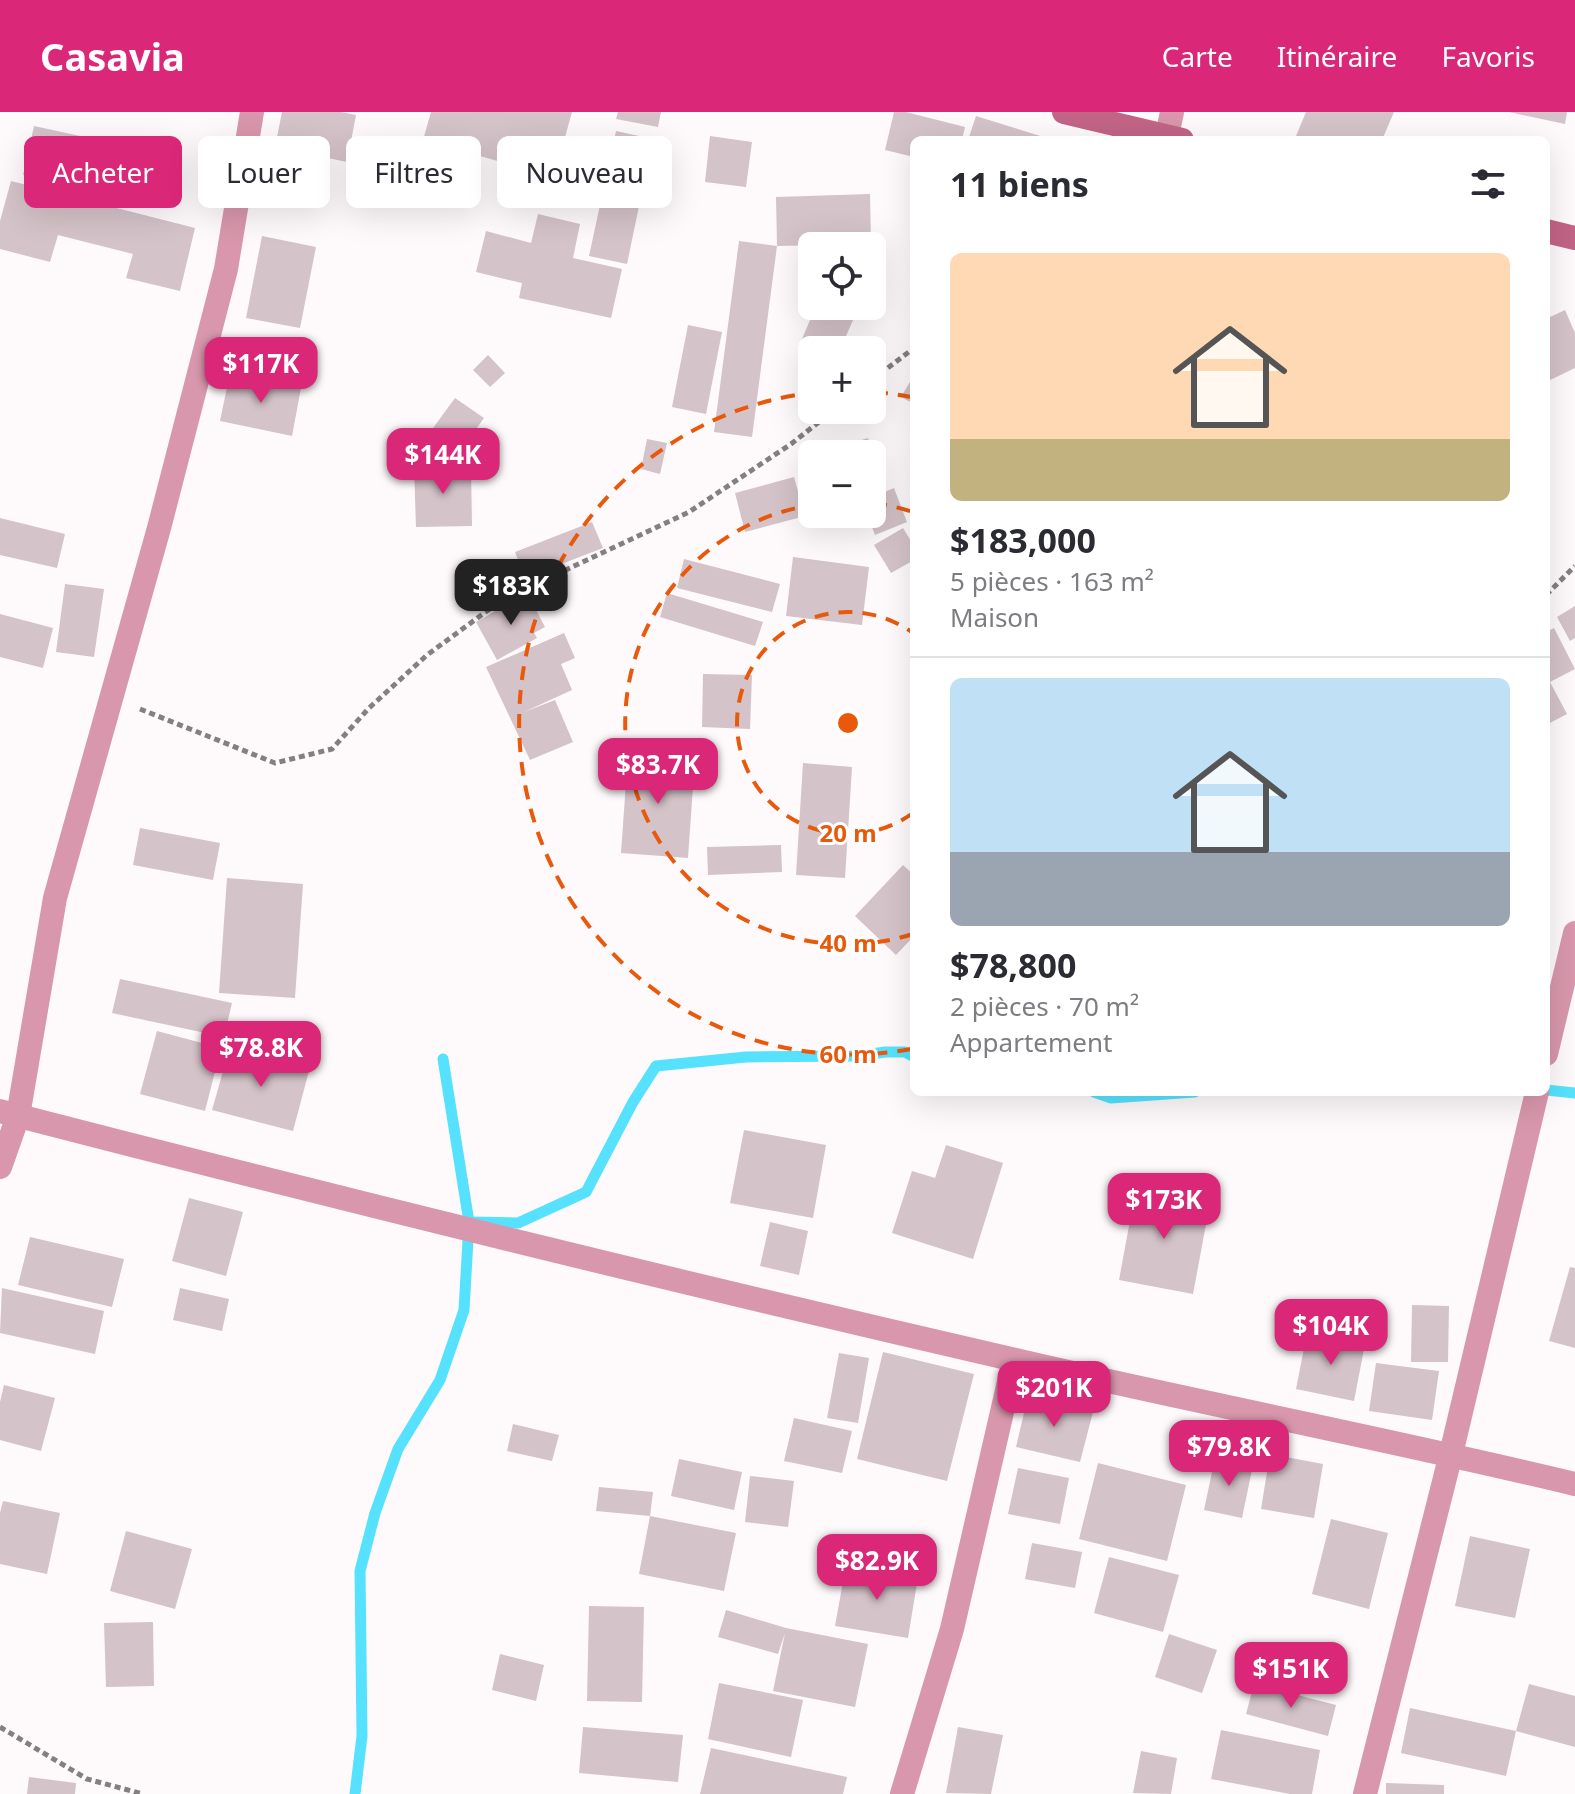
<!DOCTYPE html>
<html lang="fr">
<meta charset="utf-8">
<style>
:root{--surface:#fff;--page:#f7f7f7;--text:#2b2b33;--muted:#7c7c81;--line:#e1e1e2;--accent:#db2777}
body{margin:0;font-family:"Noto Sans",sans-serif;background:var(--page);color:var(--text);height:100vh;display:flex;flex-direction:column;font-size:30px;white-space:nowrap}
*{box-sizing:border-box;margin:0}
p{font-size:26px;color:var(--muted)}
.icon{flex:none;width:44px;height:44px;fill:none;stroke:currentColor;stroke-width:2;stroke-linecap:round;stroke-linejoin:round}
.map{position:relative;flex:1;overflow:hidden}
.drawer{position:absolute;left:910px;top:24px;width:640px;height:960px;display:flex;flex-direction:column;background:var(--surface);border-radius:12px;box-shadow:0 8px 32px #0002}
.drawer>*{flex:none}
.banner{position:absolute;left:24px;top:24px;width:760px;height:72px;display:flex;gap:16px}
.controls{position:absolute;left:798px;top:120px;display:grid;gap:16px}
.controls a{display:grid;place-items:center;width:88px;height:88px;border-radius:12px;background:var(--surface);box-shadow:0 8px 32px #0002;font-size:40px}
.price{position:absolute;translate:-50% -68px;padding:0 18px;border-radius:16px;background:var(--accent);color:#fff;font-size:26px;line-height:52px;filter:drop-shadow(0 2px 4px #0008)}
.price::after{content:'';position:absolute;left:50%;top:48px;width:24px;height:18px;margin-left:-12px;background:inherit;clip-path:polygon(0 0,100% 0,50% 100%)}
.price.current{background:#222;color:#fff}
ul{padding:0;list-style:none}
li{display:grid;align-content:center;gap:16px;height:424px;padding:0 40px}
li+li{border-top:2px solid var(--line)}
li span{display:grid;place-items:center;height:248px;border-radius:12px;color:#555}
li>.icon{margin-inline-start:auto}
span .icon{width:144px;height:144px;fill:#fffc;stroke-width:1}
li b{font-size:34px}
h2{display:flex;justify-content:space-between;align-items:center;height:96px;padding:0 40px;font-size:34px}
.tag{padding:0 28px;border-radius:12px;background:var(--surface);box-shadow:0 8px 32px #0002;font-size:28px;line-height:72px}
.tag.current{background:var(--accent);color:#fff}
header{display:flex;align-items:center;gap:48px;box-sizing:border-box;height:112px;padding:0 40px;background:var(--accent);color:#fff}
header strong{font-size:38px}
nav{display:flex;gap:44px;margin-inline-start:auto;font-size:28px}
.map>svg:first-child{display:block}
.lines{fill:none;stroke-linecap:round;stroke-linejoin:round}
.stream{stroke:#56e2fe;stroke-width:11}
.building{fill:#d4c3c8}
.path{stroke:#847f80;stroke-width:5;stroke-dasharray:6 4;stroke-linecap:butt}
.street{stroke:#d897ac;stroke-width:24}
.secondary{stroke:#c26486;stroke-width:24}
.ring{fill:none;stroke:#e8590c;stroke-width:4;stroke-dasharray:14 10}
.centre{fill:#e8590c;stroke:#fff;stroke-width:4}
.ring-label{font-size:24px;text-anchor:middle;font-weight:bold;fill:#e8590c;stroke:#fff;stroke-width:6;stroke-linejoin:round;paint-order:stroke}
</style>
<header>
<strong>Casavia</strong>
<nav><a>Carte</a><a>Itinéraire</a><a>Favoris</a></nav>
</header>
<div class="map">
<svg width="1575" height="1682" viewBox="0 0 1575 1682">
<rect width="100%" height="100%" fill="#fefafb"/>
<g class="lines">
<!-- stream -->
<g class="stream">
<polyline points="443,947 469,1110"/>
<polyline points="1546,978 1575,981"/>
<polyline points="1094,980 1111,986 1195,980"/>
<polyline points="355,1682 362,1624 360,1459 375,1401 398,1337 440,1268 464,1198 469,1110 518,1111 586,1080 633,990 656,954 746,945 858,944 885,940 905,940 914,945"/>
</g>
</g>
<!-- building -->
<g class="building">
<polygon points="282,0 341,0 356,3 347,50 275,35"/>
<polygon points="431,0 572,0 554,65 423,28"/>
<polygon points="618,0 661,0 658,15 616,7"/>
<polygon points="894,0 906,0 965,15 962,28 914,28 914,45 885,38"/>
<polygon points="1306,0 1394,0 1382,28 1305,28 1296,24"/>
<polygon points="1509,0 1567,0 1565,12"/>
<polygon points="976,4 1050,27 1050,28 968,28"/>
<polygon points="34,14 136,36 125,85 23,63"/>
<polygon points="616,19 653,27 627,152 589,144"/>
<polygon points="710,24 752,30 746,75 705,70"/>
<polygon points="11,69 195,116 180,179 126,166 133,142 58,123 50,150 0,137 0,109"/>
<polygon points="870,82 871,132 777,134 752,325 714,320 739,129 777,134 776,85"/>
<polygon points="538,102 580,112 573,146 622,157 611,206 519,186 522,171 476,160 486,119 531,131"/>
<polygon points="262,124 316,135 300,216 246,206"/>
<polygon points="816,194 853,208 840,238 812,238 812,240 799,234"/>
<polygon points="1565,198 1575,221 1575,256 1546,270 1546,207"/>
<polygon points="688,213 722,220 706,302 672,295"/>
<polygon points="488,243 505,261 490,275 473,258"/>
<polygon points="230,261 301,276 292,324 220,309"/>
<polygon points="914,263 914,292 901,285"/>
<polygon points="455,286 484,306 456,345 428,323"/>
<polygon points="868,326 882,365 872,368 872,342 834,342 833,337"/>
<polygon points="647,327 667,331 660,362 641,357"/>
<polygon points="471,354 472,414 416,415 414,355"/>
<polygon points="794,365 805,404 745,420 735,381"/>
<polygon points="894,376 907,410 875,423 867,402 872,402 872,385"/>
<polygon points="0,406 65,422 57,456 0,443"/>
<polygon points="592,410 603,436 525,466 515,440"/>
<polygon points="903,416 914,434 914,448 891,461 874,433"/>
<polygon points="793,445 869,455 862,513 786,504"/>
<polygon points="684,447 780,472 772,500 677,476"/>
<polygon points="65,472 104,477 94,545 56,540"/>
<polygon points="527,481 545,515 534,521 537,526 497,548 476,510"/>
<polygon points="667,481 763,510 755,534 660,505"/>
<polygon points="1575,494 1575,526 1570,529 1557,505"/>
<polygon points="0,502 53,516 43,556 0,545"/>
<polygon points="1554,516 1575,557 1550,570 1567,602 1546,613 1546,520"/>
<polygon points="564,521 575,546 561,552 572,578 524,600 555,588 573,630 530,648 486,555"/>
<polygon points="703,562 752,563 750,617 702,615"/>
<polygon points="628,642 695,646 688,746 621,741"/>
<polygon points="803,651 852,655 845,766 796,763"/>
<polygon points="140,716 220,731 213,768 133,753"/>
<polygon points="781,733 782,760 708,763 707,735"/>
<polygon points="903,753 914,763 914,824 896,843 855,804"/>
<polygon points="227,766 303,772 295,886 219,881"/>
<polygon points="120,867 232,891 224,925 112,901"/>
<polygon points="157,919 221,936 205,999 140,982"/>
<polygon points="230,935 310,955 293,1019 212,998"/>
<polygon points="744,1018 826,1033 813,1106 730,1091"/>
<polygon points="946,1033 1003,1051 973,1147 892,1121 912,1059 935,1066"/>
<polygon points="1136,1076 1210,1091 1193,1182 1119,1168"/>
<polygon points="189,1086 243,1100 226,1164 172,1149"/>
<polygon points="770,1110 808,1119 799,1163 760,1154"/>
<polygon points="30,1125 124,1147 112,1195 18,1173"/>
<polygon points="1570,1155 1575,1156 1575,1236 1549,1229"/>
<polygon points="2,1176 104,1199 95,1242 0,1221"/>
<polygon points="180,1176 229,1187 222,1219 173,1208"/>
<polygon points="1412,1193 1449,1194 1448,1250 1411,1250"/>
<polygon points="1307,1221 1365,1232 1354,1289 1296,1277"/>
<polygon points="883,1240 974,1262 947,1369 857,1347"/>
<polygon points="839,1241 869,1246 858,1311 827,1306"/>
<polygon points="1376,1251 1439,1259 1432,1308 1369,1299"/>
<polygon points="4,1273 55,1286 41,1339 0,1328 0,1290"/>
<polygon points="1028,1284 1093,1300 1080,1350 1016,1335"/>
<polygon points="794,1306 852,1319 842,1361 784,1349"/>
<polygon points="513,1312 559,1323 552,1349 507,1339"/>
<polygon points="1270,1342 1323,1352 1314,1406 1261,1397"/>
<polygon points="1215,1346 1253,1353 1242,1406 1204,1398"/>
<polygon points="679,1347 742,1360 734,1398 671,1384"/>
<polygon points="1098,1351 1186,1373 1167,1449 1079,1427"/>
<polygon points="1018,1356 1069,1366 1060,1412 1008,1402"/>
<polygon points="750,1364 794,1369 788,1415 745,1410"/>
<polygon points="599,1375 653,1380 650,1404 596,1399"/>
<polygon points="3,1389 60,1401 47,1462 0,1452 0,1401"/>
<polygon points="650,1404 736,1421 724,1479 639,1462"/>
<polygon points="1331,1407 1388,1421 1369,1497 1312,1482"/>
<polygon points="126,1419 192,1437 175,1497 110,1479"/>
<polygon points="1470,1424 1530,1437 1515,1506 1455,1494"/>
<polygon points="1032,1431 1082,1440 1075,1476 1025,1467"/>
<polygon points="1109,1445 1179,1463 1163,1520 1094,1501"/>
<polygon points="846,1453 918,1465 908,1526 835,1514"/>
<polygon points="589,1494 644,1495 642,1590 587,1589"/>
<polygon points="726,1498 786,1516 868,1532 855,1595 773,1579 785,1521 778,1542 718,1525"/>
<polygon points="153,1510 154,1574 106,1575 104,1511"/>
<polygon points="1169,1522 1217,1538 1202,1581 1155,1565"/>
<polygon points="500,1542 544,1553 536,1589 492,1578"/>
<polygon points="719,1571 803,1588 791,1645 708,1627"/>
<polygon points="1254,1572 1336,1593 1328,1624 1246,1602"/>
<polygon points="1529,1572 1575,1584 1575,1635 1516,1619"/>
<polygon points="1410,1596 1516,1619 1506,1664 1401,1641"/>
<polygon points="583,1615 683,1623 678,1670 579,1661"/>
<polygon points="958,1615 1003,1623 991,1682 946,1681"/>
<polygon points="1221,1618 1320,1638 1312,1682 1290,1682 1211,1667"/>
<polygon points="711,1636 847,1665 843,1682 700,1682"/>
<polygon points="1141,1639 1177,1646 1171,1682 1133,1681"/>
<polygon points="29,1665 76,1671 75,1682 27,1682"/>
<polygon points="1386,1671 1444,1673 1444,1682 1386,1682"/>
</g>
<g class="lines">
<!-- path -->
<g class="path">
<polyline points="872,268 914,236"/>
<polyline points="1546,483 1575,454"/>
<polyline points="140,597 275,651 332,637 369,596 427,543 502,488 689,400 791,332 834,298"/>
<polyline points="0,1615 87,1667 143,1682"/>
</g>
<!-- street -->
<g class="street">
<polyline points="1167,24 1172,0"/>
<polyline points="1546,942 1575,821"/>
<path d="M0,999C336,1086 673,1169 1011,1247C1199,1291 1388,1327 1575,1372"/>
<polyline points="0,1055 18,1004 55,786 159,416 226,157 252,0"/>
<polyline points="902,1682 952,1517 1014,1248"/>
<polyline points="1365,1682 1451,1342 1537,980"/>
</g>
<!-- secondary -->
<g class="secondary">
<polyline points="1064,0 1182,28"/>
<polyline points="1546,119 1575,126"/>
</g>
</g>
<!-- distance rings -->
<g class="ring">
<path d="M913 701A111 111 0 1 1 913 521"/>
<path d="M913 822A221 221 0 1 1 812 393M873 391A221 221 0 0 1 913 400"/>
<path d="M911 937A332 332 0 1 1 810 281M874 280A332 332 0 0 1 911 285"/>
</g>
<circle cx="848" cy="611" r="12" class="centre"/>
<g class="ring-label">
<text x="848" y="730">20 m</text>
<text x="848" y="840">40 m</text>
<text x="848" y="951">60 m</text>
</g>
</svg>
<div class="controls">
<a><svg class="icon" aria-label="locate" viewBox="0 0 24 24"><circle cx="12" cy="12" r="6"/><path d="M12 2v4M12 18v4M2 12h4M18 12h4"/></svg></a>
<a>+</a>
<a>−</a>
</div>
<b class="price" style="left:261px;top:293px">$117K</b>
<b class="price" style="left:443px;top:384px">$144K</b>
<b class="price current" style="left:511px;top:515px">$183K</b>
<b class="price" style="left:658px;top:694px">$83.7K</b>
<b class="price" style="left:261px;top:977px">$78.8K</b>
<b class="price" style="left:1164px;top:1129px">$173K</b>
<b class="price" style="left:1331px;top:1255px">$104K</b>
<b class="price" style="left:1054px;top:1317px">$201K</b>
<b class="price" style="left:1229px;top:1376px">$79.8K</b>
<b class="price" style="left:877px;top:1490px">$82.9K</b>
<b class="price" style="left:1291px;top:1598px">$151K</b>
<div class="banner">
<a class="tag current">Acheter</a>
<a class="tag">Louer</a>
<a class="tag">Filtres</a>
<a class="tag">Nouveau</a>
</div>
<section class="drawer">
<h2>11 biens<svg class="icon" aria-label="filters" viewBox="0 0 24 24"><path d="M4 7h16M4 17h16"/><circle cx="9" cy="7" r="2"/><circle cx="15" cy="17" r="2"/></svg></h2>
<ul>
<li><span style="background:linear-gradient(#ffd9b3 75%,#c2b280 0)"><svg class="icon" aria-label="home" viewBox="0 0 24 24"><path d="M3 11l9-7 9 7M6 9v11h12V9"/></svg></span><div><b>$183,000</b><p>5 pièces · 163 m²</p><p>Maison</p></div></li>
<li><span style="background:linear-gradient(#bfe0f5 70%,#9aa5b1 0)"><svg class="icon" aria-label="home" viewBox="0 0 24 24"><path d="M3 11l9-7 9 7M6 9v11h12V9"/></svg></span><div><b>$78,800</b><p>2 pièces · 70 m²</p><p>Appartement</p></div></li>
</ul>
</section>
</div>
